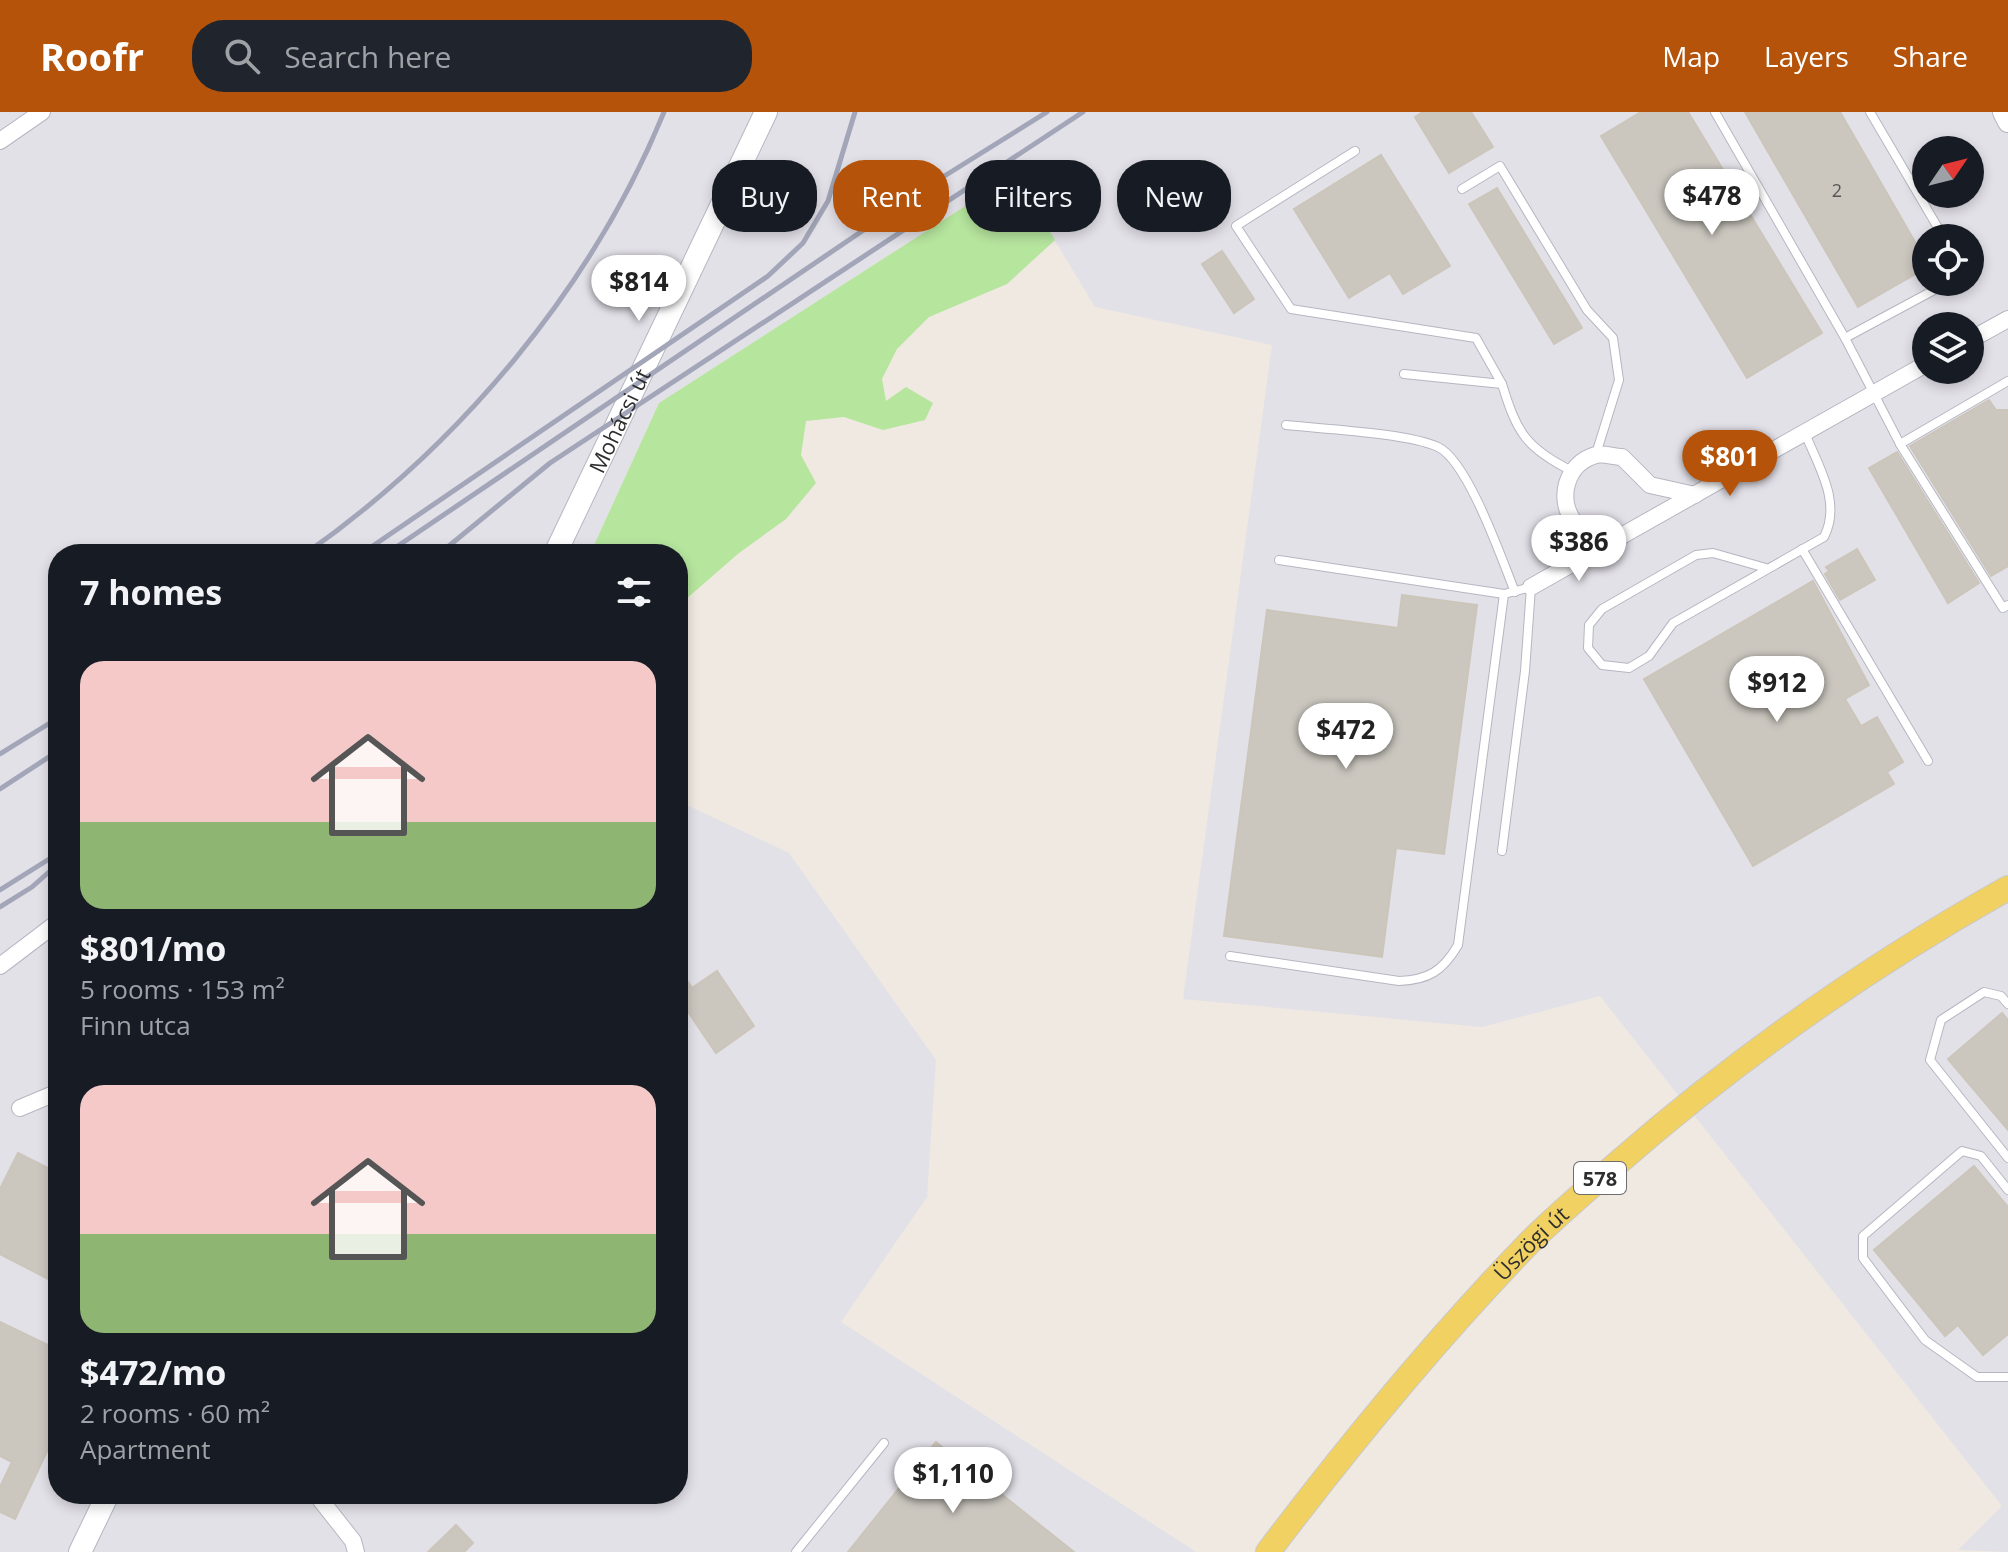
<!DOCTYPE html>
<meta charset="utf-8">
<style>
:root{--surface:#171b24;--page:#20242c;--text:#f1f3f6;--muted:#9ea1a6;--accent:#b45309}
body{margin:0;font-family:"Open Sans",sans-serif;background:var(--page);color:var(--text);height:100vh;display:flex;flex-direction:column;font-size:30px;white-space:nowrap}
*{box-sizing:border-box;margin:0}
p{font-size:26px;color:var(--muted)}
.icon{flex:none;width:44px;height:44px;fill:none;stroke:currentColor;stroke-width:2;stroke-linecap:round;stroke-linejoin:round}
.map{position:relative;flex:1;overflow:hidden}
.details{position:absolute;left:48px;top:432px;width:640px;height:960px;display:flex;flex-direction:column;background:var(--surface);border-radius:32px;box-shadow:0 4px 12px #0003}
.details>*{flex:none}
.hud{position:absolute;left:712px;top:48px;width:760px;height:72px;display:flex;gap:16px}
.needle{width:52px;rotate:55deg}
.controls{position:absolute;left:1912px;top:24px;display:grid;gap:16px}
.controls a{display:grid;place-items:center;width:72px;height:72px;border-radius:50%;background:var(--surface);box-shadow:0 4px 12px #0003;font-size:40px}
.price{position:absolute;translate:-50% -68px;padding:0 18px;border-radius:28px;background:#fff;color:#222;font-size:26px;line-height:52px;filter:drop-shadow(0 2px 4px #0008)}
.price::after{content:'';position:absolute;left:50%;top:48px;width:24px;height:18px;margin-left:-12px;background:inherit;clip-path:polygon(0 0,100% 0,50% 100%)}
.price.on{background:var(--accent);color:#fff}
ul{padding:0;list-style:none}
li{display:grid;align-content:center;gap:16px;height:424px;padding:0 32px}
li span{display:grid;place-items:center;height:248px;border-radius:24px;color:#555}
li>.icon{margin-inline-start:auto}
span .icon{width:144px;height:144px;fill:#fffc;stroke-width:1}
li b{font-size:34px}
h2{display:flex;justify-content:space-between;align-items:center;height:96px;padding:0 32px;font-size:34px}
.tag{padding:0 28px;border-radius:32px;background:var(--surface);box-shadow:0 4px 12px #0003;font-size:28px;line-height:72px}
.tag.on{background:var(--accent);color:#fff}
header{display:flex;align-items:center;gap:48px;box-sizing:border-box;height:112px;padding:0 40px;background:var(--accent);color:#fff}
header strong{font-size:38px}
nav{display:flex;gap:44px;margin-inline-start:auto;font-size:28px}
.search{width:560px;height:72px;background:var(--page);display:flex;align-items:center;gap:20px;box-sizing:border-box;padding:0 28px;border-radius:32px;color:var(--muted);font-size:30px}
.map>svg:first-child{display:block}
.industrial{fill:#e3e1e8;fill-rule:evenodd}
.green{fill:#b6e59e}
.building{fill:#cbc7bf;stroke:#cbc5ba;stroke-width:2}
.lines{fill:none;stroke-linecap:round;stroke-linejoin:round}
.service-casing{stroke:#b4b7c1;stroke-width:10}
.minor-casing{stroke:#b4b7c1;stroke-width:18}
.tertiary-casing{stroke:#b4b7c1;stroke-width:22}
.secondary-casing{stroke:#b4b7c1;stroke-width:24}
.primary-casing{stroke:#c9c9c9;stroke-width:26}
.service{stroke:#fff;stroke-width:8}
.minor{stroke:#fff;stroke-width:16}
.tertiary{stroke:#fff;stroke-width:20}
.secondary{stroke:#fff;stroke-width:22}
.primary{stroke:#f2d163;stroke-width:24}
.rail{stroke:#a3a6b8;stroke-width:5}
.labels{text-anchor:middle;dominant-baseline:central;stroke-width:7;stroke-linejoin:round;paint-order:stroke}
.number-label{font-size:18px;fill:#555452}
.shield{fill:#fff;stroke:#6d6d6d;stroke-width:2}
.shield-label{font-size:20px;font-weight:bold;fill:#2e2e2e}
.street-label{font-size:22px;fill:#2e2e2e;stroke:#fff}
</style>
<header>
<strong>Roofr</strong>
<div class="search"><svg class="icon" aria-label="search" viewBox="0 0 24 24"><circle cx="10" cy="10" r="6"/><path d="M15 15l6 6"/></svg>Search here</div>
<nav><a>Map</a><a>Layers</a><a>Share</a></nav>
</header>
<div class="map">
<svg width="2008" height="1440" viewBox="0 0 2008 1440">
<rect width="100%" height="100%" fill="#efe9e1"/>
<!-- industrial -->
<path class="industrial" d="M0,0H2008V1440L1958,1438L2002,1394L1600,884L1482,915L1183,887L1272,233L1095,195L1015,62L659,291L590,442H58V1382H678V689L789,741L936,948L927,1085L841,1210L1196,1440H0ZM1926,38H1970V82H1926ZM1926,126H1970V170H1926ZM1926,214H1970V258H1926Z"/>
<!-- green -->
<polygon class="green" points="1015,62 1055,128 1007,172 929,205 897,237 882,267 886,289 906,275 933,291 925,308 883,318 844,305 806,309 801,343 816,371 786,407 739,441 678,494 678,442 590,442 659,291"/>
<!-- building -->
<g class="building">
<polygon points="1423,0 1471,0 1493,35 1449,61 1415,5"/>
<polygon points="1641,0 1688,0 1822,221 1747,266 1601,24"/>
<polygon points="1745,0 1840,0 1926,149 1926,156 1858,195"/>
<polygon points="1381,43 1450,154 1403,182 1390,161 1349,186 1294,97"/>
<polygon points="1497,76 1582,216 1554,232 1469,92"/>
<polygon points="1222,139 1254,187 1234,201 1202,152"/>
<polygon points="1989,288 1996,298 2008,298 2008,454 1991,464 1910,334"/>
<polygon points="1897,340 1979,471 1948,491 1869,356"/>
<polygon points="1857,437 1875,468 1840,488 1825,462 1829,459 1826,455"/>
<polygon points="1813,469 1869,573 1845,587 1861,614 1877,605 1903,650 1887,660 1894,672 1753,754 1644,567"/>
<polygon points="1402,483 1477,493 1444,742 1396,736 1382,845 1224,824 1267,498 1398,516"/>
<polygon points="678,855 692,876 717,859 754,914 716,941 678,885"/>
<polygon points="2002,901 2008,908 2008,1018 1948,947"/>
<polygon points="18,1041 58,1061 58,1172 0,1142 0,1077"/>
<polygon points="1974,1054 2008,1095 2008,1222 1983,1243 1958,1213 1945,1224 1874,1138"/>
<polygon points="0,1210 58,1238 58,1316 15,1407 0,1400 0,1375 12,1350 0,1344"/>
<polygon points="936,1330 1074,1440 848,1440"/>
<polygon points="456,1413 473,1431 464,1440 428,1440"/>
</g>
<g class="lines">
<defs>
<g id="service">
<polyline points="1715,0 1845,226 1900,332 2003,496 2008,493"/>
<polyline points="1870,0 1944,126"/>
<polyline points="1355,39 1236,114 1291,197 1476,226 1502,272"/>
<polyline points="1462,77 1500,54 1587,198 1613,226 1619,268 1596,342"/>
<polyline points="1845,226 1949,170"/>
<path d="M1404,262L1502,272C1517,321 1526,336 1572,359"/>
<path d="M1286,313C1323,317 1407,321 1438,335C1468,349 1502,448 1515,480"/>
<polyline points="1900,332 2008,269"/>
<polyline points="1802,437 1928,649"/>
<polyline points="1279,448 1504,482 1531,475 1525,559 1502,739"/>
<path d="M1766,456L1713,441L1696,443L1602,497L1589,513L1588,536L1602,553L1629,556L1649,544L1673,511L1824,425C1842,390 1818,354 1805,321"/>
<path d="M1230,844L1399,869C1428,868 1443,859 1458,833L1504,482"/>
<polyline points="2008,892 2001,884 1984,880 1941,908 1930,948 2008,1046"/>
<polyline points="2008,1078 1981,1044 1962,1039 1863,1124 1863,1146 1925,1228 1977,1265 2008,1265"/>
<polyline points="796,1440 884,1331"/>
</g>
<g id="minor">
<polyline points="0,29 42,0"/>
<polyline points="1970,228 2008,207"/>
<path d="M1607,433C1596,427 1583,421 1575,411C1556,388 1566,351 1596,343C1603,341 1615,345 1622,345L1650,373L1695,383"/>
<polyline points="1531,475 1926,252"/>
<polyline points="0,854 58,810"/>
<polyline points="20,996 58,980"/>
<polyline points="316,1382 353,1429 356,1440"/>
</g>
<polyline id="tertiary" points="2003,0 2008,10"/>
<g id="secondary">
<path id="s1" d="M555,442L766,0"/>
<polyline points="80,1440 108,1382"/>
</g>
<g id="primary">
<path id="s2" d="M1268,1440C1349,1333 1435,1228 1529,1131C1557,1103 1588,1077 1619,1050C1738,946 1869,854 2008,776"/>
</g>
</defs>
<!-- service casing -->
<use href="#service" class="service-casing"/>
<!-- minor casing -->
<use href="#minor" class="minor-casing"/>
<!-- tertiary casing -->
<use href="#tertiary" class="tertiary-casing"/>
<!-- secondary casing -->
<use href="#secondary" class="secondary-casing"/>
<!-- primary casing -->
<use href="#primary" class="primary-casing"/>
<!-- service -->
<use href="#service" class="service"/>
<!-- minor -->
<use href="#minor" class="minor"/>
<!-- tertiary -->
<use href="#tertiary" class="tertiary"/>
<!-- secondary -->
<use href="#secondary" class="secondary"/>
<!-- primary -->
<use href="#primary" class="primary"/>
<!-- rail -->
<g class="rail">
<path d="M305,442C460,333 592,176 664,0"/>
<polyline points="361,442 768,164 803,131 828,89 855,0"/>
<polyline points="386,442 930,73 1047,0"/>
<polyline points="439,442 550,351 1083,0"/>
<polyline points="0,642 58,606"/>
<polyline points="0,677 58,639"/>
<polyline points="0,778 54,744"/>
<polyline points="0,795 32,775 58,752"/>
</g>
</g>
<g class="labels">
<!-- number labels -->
<g class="number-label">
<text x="1837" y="78">2</text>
</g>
<!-- shield labels -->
<rect class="shield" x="1574" y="1050" width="52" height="32" rx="6"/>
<g class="shield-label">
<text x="1600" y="1066">578</text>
</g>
<!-- street labels -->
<g class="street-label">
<text stroke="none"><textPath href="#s1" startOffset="148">Mohácsi út</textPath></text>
<text stroke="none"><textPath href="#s2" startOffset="406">Üszögi út</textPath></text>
</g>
</g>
</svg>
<div class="controls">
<a><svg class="needle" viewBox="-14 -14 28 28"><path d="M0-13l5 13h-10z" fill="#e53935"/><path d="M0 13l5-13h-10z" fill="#9ea1a6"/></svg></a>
<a><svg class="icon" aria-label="locate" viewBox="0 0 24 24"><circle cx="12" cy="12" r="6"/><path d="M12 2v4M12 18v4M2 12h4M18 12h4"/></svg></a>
<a><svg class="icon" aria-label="layers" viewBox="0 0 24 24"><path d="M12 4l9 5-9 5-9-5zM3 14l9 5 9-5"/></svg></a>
</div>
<b class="price" style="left:1712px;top:125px">$478</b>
<b class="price" style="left:639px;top:211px">$814</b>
<b class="price on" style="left:1730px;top:386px">$801</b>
<b class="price" style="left:1579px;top:471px">$386</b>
<b class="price" style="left:1777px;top:612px">$912</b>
<b class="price" style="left:1346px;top:659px">$472</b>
<b class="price" style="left:953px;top:1403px">$1,110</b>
<div class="hud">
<a class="tag">Buy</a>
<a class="tag on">Rent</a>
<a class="tag">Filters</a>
<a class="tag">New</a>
</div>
<section class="details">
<h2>7 homes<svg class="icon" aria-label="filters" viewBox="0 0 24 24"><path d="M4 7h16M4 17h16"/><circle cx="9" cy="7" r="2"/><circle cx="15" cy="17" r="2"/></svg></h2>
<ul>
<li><span style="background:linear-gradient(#f6c9c9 65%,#8fb573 0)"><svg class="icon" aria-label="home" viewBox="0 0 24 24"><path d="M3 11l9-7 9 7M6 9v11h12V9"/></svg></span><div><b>$801/mo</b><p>5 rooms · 153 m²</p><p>Finn utca</p></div></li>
<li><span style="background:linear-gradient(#f6c9c9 60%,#8fb573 0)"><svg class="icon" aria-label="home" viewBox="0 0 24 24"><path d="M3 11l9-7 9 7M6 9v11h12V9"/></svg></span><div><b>$472/mo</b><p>2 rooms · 60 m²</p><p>Apartment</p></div></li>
</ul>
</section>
</div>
